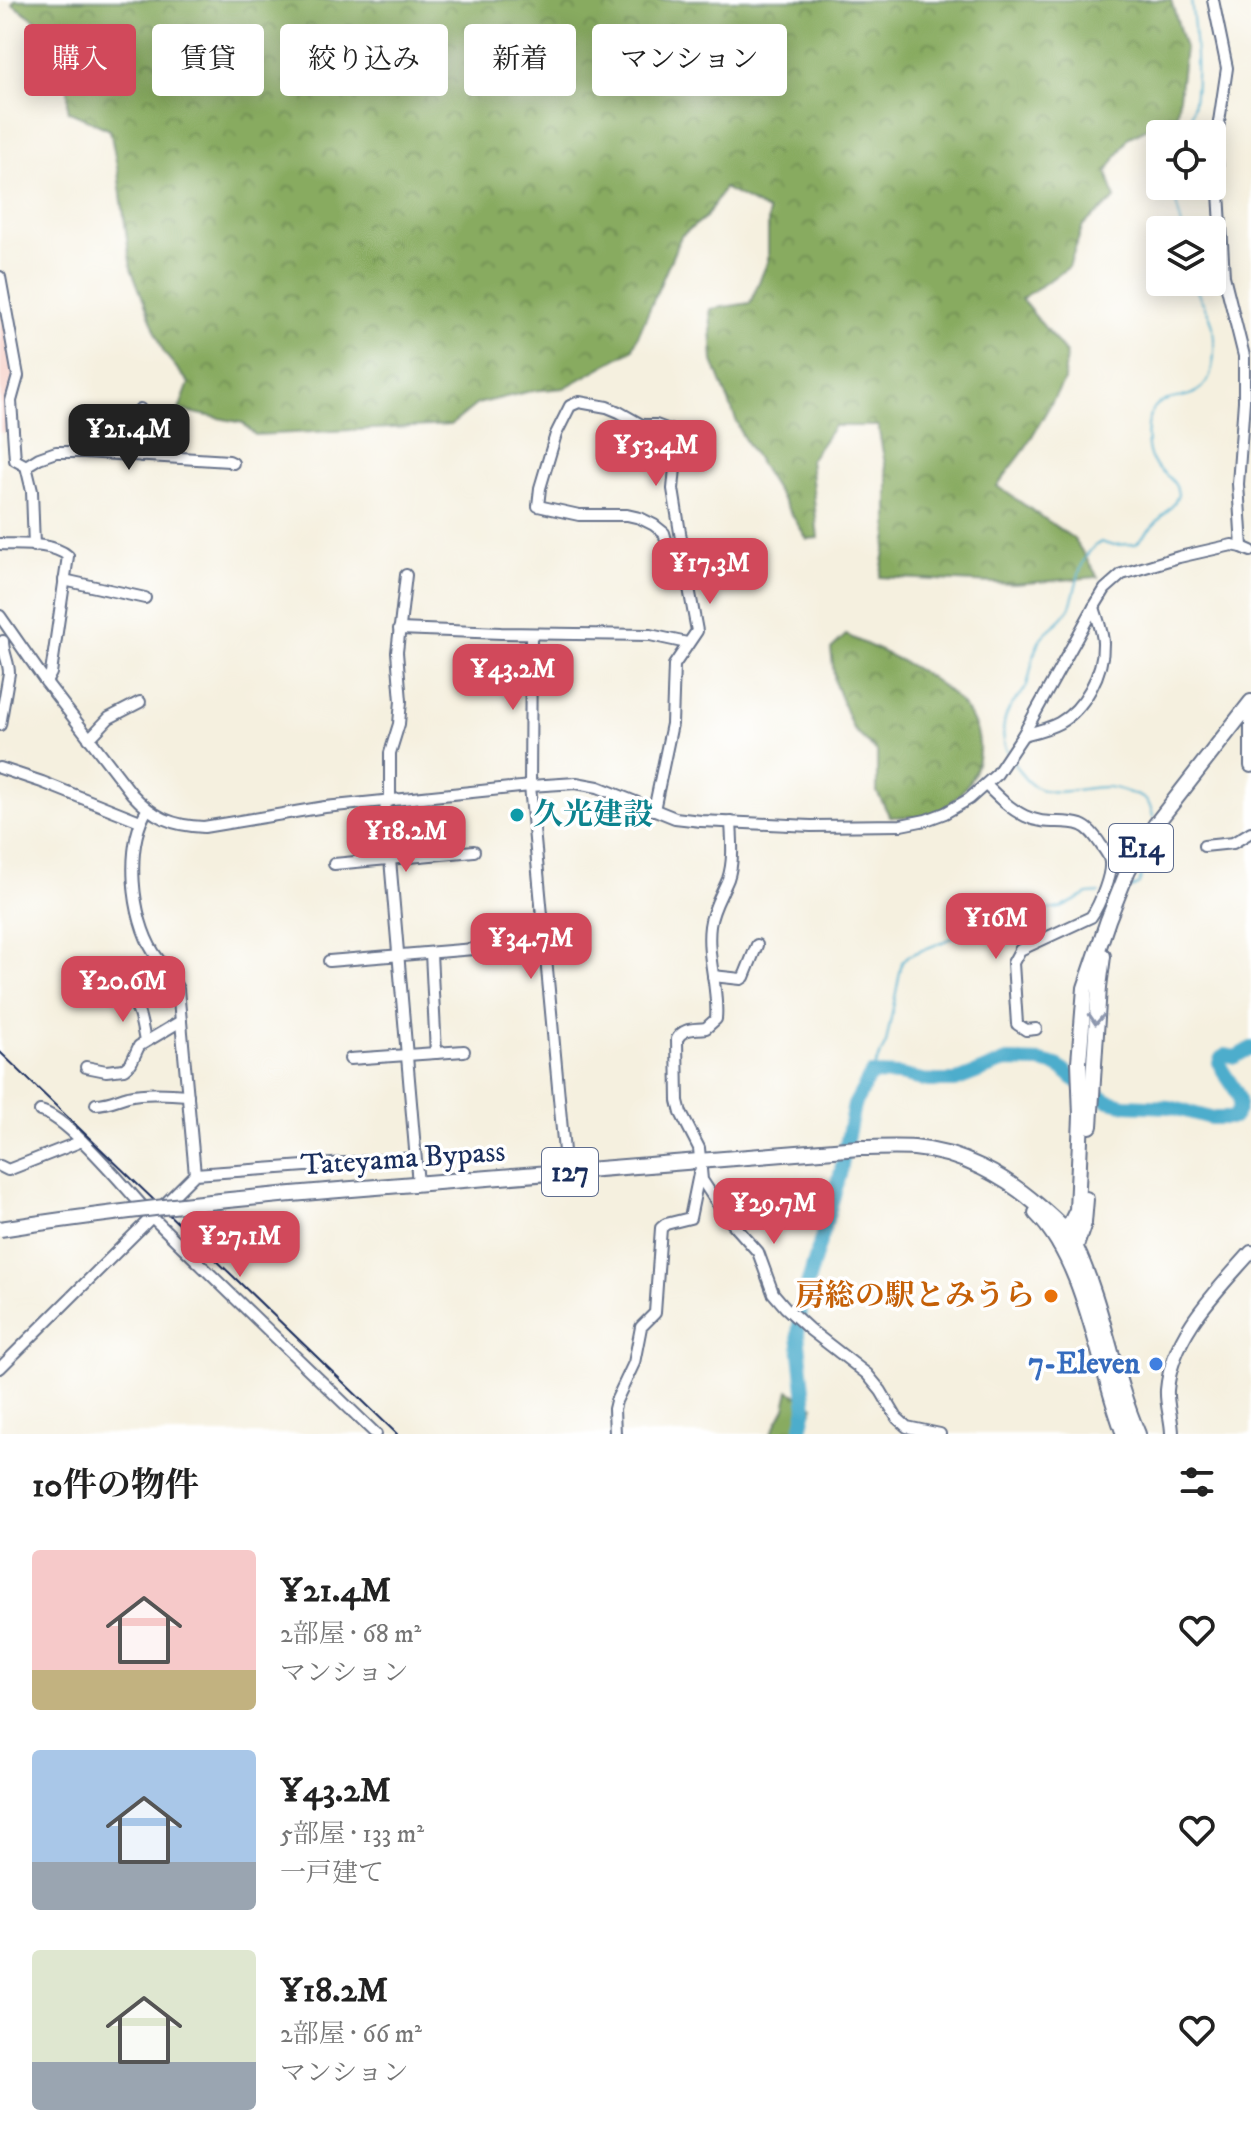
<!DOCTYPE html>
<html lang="ja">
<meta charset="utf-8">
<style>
:root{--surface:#fff;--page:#f6f6f6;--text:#222;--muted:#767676;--accent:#d1495b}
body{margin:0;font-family:"IM FELL DW Pica","Noto Serif JP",serif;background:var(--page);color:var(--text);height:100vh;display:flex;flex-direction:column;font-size:30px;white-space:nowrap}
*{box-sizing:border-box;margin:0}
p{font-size:26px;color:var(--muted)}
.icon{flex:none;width:44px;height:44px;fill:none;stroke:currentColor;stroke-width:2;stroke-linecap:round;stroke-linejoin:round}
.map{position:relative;height:1434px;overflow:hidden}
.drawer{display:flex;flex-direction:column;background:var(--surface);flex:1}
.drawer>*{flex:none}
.banner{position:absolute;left:24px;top:24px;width:800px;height:72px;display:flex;gap:16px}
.controls{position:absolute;left:1146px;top:120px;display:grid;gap:16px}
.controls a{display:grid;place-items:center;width:80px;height:80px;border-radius:8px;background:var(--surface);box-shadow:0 4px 20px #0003;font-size:40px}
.price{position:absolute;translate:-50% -68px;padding:0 18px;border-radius:16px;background:var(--accent);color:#fff;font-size:26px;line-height:52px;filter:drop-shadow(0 2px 4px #0008)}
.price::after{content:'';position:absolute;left:50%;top:48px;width:24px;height:18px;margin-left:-12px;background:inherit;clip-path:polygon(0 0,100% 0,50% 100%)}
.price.current{background:#222;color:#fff}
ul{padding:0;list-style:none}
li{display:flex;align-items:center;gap:24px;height:200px;padding:0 32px}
li span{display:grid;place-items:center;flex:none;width:224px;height:160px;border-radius:8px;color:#555}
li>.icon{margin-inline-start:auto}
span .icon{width:96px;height:96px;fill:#fffc;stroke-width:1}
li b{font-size:34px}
h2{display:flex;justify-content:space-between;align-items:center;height:96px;padding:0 32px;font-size:34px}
.chip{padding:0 28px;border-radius:8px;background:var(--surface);box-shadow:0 4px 20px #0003;font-size:28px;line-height:72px}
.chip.current{background:var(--accent);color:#fff}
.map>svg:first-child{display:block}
.built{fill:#f7d1c9}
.forest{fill:url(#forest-crowns);stroke:#526d5f;stroke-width:2}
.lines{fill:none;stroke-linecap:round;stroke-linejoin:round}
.stream{stroke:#4dadcc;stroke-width:2}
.river{stroke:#4dadcc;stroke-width:14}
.minor-casing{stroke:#67738b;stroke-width:14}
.major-casing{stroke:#67738b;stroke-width:16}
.highway-casing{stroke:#67738b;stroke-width:18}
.minor{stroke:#fff;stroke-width:10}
.major{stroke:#fff;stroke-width:12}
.highway{stroke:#fff;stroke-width:14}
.rail{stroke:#1b2f5e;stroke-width:2}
.highway-bridge-casing{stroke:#67738b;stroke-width:18;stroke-linecap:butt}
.highway-bridge{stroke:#fff;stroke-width:14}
.oneway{stroke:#8d97ae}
.culture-dot{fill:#0f9aa8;stroke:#fff;stroke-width:3}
.food-dot{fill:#e8710a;stroke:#fff;stroke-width:3}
.shop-dot{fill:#3f7fe0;stroke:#fff;stroke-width:3}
.labels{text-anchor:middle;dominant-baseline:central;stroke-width:7;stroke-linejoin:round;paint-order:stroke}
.shield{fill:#fff;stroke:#5f6d8e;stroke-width:2}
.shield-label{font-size:28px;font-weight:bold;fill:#1b2f5e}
.culture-label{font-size:30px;font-weight:bold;fill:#0d838f;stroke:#fff;text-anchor:start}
.street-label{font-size:30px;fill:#1b2f5e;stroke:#fff}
.food-label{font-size:30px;font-weight:bold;fill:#c56008;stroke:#fff;text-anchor:end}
.shop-label{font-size:30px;font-weight:bold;fill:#366cbe;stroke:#fff;text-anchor:end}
</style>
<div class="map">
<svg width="1251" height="1434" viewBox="0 0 1251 1434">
<defs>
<pattern id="forest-crowns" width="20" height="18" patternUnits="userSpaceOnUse" patternTransform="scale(2)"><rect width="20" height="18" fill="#88ab60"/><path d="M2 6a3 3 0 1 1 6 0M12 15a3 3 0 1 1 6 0" fill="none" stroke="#6e8c52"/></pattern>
</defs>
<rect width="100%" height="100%" fill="#fff"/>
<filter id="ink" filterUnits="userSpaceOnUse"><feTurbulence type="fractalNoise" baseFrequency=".0125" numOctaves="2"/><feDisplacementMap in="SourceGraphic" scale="16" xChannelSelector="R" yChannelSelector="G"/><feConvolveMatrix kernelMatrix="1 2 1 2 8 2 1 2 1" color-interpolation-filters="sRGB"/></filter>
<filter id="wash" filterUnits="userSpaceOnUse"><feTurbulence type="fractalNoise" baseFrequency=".006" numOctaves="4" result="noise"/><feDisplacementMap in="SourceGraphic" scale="32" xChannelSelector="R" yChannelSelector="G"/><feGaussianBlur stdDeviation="1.8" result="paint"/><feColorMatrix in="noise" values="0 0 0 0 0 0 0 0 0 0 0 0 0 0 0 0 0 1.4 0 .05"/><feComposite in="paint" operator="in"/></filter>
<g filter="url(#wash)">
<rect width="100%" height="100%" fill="#f5f0df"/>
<!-- built -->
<polygon class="built" points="0,307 15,375 7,399 6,432 0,433"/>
<!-- forest -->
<g class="forest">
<polygon points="15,0 1171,0 1185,48 1177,114 1129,137 1107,172 1115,199 1083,225 1069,267 1021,299 1066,353 1064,381 1023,452 997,486 1074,539 1098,577 1014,584 880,577 888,536 888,480 878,426 834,426 810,460 818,538 807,539 742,435 713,361 710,309 750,303 768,261 768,211 724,188 706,217 681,236 632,350 564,388 531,391 477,404 451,425 255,435 243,423 179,410 189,383 164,353 131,268 118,172 110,130 68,111 68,60 52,31 12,4"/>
<path d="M846,635C899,660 1006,699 973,775C965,792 948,805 935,817H890L877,792V752L853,729L835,684L831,649Z"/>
<polygon points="789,1390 814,1406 802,1434 771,1434 785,1408"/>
</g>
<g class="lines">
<!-- stream -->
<g class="stream">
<path d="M1185,134C1202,96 1196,41 1191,0"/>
<polyline points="1175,186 1175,199 1183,230"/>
<path d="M1007,751C1001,736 1002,718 1012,705C1017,698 1024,693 1027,685C1032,670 1032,652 1041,638C1049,627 1065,620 1070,606C1079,584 1077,555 1101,542L1110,545L1136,544L1173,505L1178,495C1177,478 1162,475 1153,462C1147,453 1147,437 1148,426C1151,388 1184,406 1203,387C1216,374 1215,344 1213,327C1211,311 1197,298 1194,282"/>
<path d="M1012,760C1020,772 1027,786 1043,790C1063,795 1085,787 1105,787C1113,787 1122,790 1130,793C1144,797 1151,801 1153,817"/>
<polyline points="1126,891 1139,884 1151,843"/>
<polyline points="871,1074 886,1043 902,962 908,956 952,938 1019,928 1045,910 1061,908 1088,894 1100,893"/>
</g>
<!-- river -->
<path class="river" d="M800,1434L806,1408L798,1334L802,1302L840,1175L854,1105L871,1074L899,1075L928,1081H955L1007,1061L1041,1062L1057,1066L1065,1071L1072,1078L1109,1101L1125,1105L1170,1107L1211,1118H1233C1251,1098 1226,1082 1219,1063L1221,1058L1226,1055L1235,1057L1251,1048"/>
</g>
</g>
<g filter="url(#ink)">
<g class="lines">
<defs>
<g id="minor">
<polyline points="1213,0 1227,68 1216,142 1224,276 1244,356 1244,401 1238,484 1242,547"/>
<polyline points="0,277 18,376 11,401 15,460 26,466 32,491 34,546"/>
<polyline points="140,409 142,456"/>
<polyline points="26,466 39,458 56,452 84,452 229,461 233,463"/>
<path d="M0,544C20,545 52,542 68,556L51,673L46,682"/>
<polyline points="64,580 145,598"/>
<path d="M0,616L46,682L132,794C153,817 172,826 204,827L325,807L530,786L576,783L598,787L675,818L701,821L811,826L901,825L926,820L945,813L969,799L997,774L1023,735L1094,607L1105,589L1122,574L1179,557L1232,545L1242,547L1251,551"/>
<polyline points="399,629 501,633 650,635 687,643"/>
<polyline points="531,639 530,786 566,1173"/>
<path d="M0,725L9,673C9,662 3,653 3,641"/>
<path d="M1023,735C1035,732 1048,729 1059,723C1084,709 1104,673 1103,643C1103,632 1097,618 1094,607"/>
<polyline points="89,739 109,718 140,702"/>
<polyline points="0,768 42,782 140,821"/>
<path d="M986,785C998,797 1010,809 1025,816C1045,826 1063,819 1081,825C1089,828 1094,835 1099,842C1102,847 1107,852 1109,858C1114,871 1099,906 1091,917L1020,950L1013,963L1017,1024L1026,1030L1036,1029"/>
<polyline points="385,801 418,1184"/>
<polyline points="390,801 390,753 399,724 401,701 397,652 406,575"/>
<path d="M147,810C125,846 131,917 154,953C162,965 171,975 178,989L195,1174"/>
<polyline points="654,810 672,724 674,665 697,631 689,588 692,579 691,571 682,545 673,489 677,447 672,431 656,425 642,425 619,412 607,407 579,402 570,406 556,434 540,488 538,506 579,515 627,515 640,518 654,525 664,533 676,574 689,588"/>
<path d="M731,822C732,841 734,861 728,879C722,894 712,909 710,926C706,957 719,988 716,1019L706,1028C694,1030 684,1027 677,1039L678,1101L681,1113L699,1148L702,1180L725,1215L758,1252L773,1293L785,1307L809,1329L867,1374L881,1391L897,1418L907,1427L940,1434"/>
<polyline points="1204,846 1233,843 1251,832"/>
<polyline points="334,864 474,851"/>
<polyline points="431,953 436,1053"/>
<polyline points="329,961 486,948"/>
<polyline points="713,976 741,979 744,977 757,945"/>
<path d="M113,995C117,996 122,996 127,998C140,1003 142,1028 145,1041"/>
<polyline points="350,1059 464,1051"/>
<polyline points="86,1067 106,1071 124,1069 131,1063 139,1046 181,1021"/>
<path d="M96,1104C108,1104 117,1099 128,1096C148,1092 168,1094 188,1095"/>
<path d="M40,1111C68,1116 132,1196 155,1220C228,1292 302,1363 376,1434"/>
<polyline points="0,1166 8,1170 82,1141"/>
<polyline points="0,1368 195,1174 415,1158"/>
<polyline points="615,1434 614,1409 616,1401 634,1363 641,1327 655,1313 661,1228 666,1224 690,1218 699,1174"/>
</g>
<g id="major">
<polyline points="1251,710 1251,766"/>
<path d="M1172,1434C1172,1419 1166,1405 1167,1390C1172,1334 1216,1292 1251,1252"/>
</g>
<g id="highway">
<polyline points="1090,1126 1099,987 1103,956"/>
<path d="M327,1191L859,1148C877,1148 896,1147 914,1148C961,1152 1005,1176 1040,1207C1054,1219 1068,1231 1076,1248C1104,1307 1112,1374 1138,1434"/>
<path d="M1036,1213C1087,1264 1098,1367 1124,1434"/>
<polyline points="1076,1246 1060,1245 1077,1210 1081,1116 1079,1062 1085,988 1108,920 1128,870 1142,845 1156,824 1251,702"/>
<polyline points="1076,1246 1084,1223 1086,1199"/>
</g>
</defs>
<!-- minor casing -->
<use href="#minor" class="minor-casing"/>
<!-- major casing -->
<use href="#major" class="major-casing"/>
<!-- highway casing -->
<use href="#highway" class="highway-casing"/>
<!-- minor -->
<use href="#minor" class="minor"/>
<!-- major -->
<use href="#major" class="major"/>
<!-- highway -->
<use href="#highway" class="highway"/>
<!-- rail -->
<polyline class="rail" points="0,1052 397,1434"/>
<defs>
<path id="highway-bridge" d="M0,1229C109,1212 217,1200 327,1191"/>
</defs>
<!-- highway-bridge casing -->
<use href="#highway-bridge" class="highway-bridge-casing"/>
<!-- highway-bridge -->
<use href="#highway-bridge" class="highway-bridge"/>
</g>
<!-- one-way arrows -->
<defs><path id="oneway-chevron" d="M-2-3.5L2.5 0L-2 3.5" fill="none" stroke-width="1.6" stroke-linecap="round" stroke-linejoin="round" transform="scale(2)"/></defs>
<use class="oneway" href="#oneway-chevron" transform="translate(1096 1019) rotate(94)"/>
</g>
<!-- markers -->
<circle class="culture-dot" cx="517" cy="815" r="8"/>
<circle class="food-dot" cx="1051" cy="1296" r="8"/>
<circle class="shop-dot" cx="1156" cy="1364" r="8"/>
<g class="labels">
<!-- shield labels -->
<g class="shield">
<rect x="1109" y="824" width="64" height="48" rx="6"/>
<rect x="542" y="1148" width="56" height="48" rx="6"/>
</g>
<g class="shield-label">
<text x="1141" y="848">E14</text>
<text x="570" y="1172">127</text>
</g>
<!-- culture labels -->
<g class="culture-label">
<text x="533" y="815">久光建設</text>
</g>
<!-- street labels -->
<g class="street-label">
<text transform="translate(403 1159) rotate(-4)">Tateyama Bypass</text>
</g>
<!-- food labels -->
<g class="food-label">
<text x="1035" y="1296">房総の駅とみうら</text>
</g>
<!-- shop labels -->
<g class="shop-label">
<text x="1140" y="1364">7-Eleven</text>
</g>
</g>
</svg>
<div class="controls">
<a><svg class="icon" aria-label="locate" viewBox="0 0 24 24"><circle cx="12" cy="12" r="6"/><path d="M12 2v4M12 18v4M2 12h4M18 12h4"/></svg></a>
<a><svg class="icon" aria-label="layers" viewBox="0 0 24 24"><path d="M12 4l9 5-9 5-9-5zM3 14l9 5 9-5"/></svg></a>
</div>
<b class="price current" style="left:129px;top:472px">¥21.4M</b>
<b class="price" style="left:656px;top:488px">¥53.4M</b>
<b class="price" style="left:710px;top:606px">¥17.3M</b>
<b class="price" style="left:513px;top:712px">¥43.2M</b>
<b class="price" style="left:406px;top:874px">¥18.2M</b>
<b class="price" style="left:996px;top:961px">¥16M</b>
<b class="price" style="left:531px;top:981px">¥34.7M</b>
<b class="price" style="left:123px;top:1024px">¥20.6M</b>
<b class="price" style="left:774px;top:1246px">¥29.7M</b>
<b class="price" style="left:240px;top:1279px">¥27.1M</b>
<div class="banner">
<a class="chip current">購入</a>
<a class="chip">賃貸</a>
<a class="chip">絞り込み</a>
<a class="chip">新着</a>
<a class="chip">マンション</a>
</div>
</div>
<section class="drawer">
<h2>10件の物件<svg class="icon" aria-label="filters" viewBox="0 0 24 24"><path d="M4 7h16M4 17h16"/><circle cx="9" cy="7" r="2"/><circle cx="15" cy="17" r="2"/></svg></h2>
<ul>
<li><span style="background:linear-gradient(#f6c9c9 75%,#c2b280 0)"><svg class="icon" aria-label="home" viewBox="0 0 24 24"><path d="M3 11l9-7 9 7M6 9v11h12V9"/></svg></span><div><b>¥21.4M</b><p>2部屋 · 68 m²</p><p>マンション</p></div><svg class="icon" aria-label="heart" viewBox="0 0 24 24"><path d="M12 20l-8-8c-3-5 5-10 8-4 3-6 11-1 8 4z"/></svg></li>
<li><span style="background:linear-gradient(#a9c7e8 70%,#9aa5b1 0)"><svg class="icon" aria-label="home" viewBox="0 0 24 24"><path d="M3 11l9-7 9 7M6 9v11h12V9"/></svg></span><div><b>¥43.2M</b><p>5部屋 · 133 m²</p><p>一戸建て</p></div><svg class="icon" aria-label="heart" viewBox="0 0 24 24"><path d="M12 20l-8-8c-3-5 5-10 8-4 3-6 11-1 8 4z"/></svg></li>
<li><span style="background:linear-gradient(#dfe7d0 70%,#9aa5b1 0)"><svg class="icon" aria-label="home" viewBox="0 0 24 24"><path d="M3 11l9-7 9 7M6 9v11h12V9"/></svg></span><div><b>¥18.2M</b><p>2部屋 · 66 m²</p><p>マンション</p></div><svg class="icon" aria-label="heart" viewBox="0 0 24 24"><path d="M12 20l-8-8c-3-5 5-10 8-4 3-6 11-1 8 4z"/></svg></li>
</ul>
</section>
